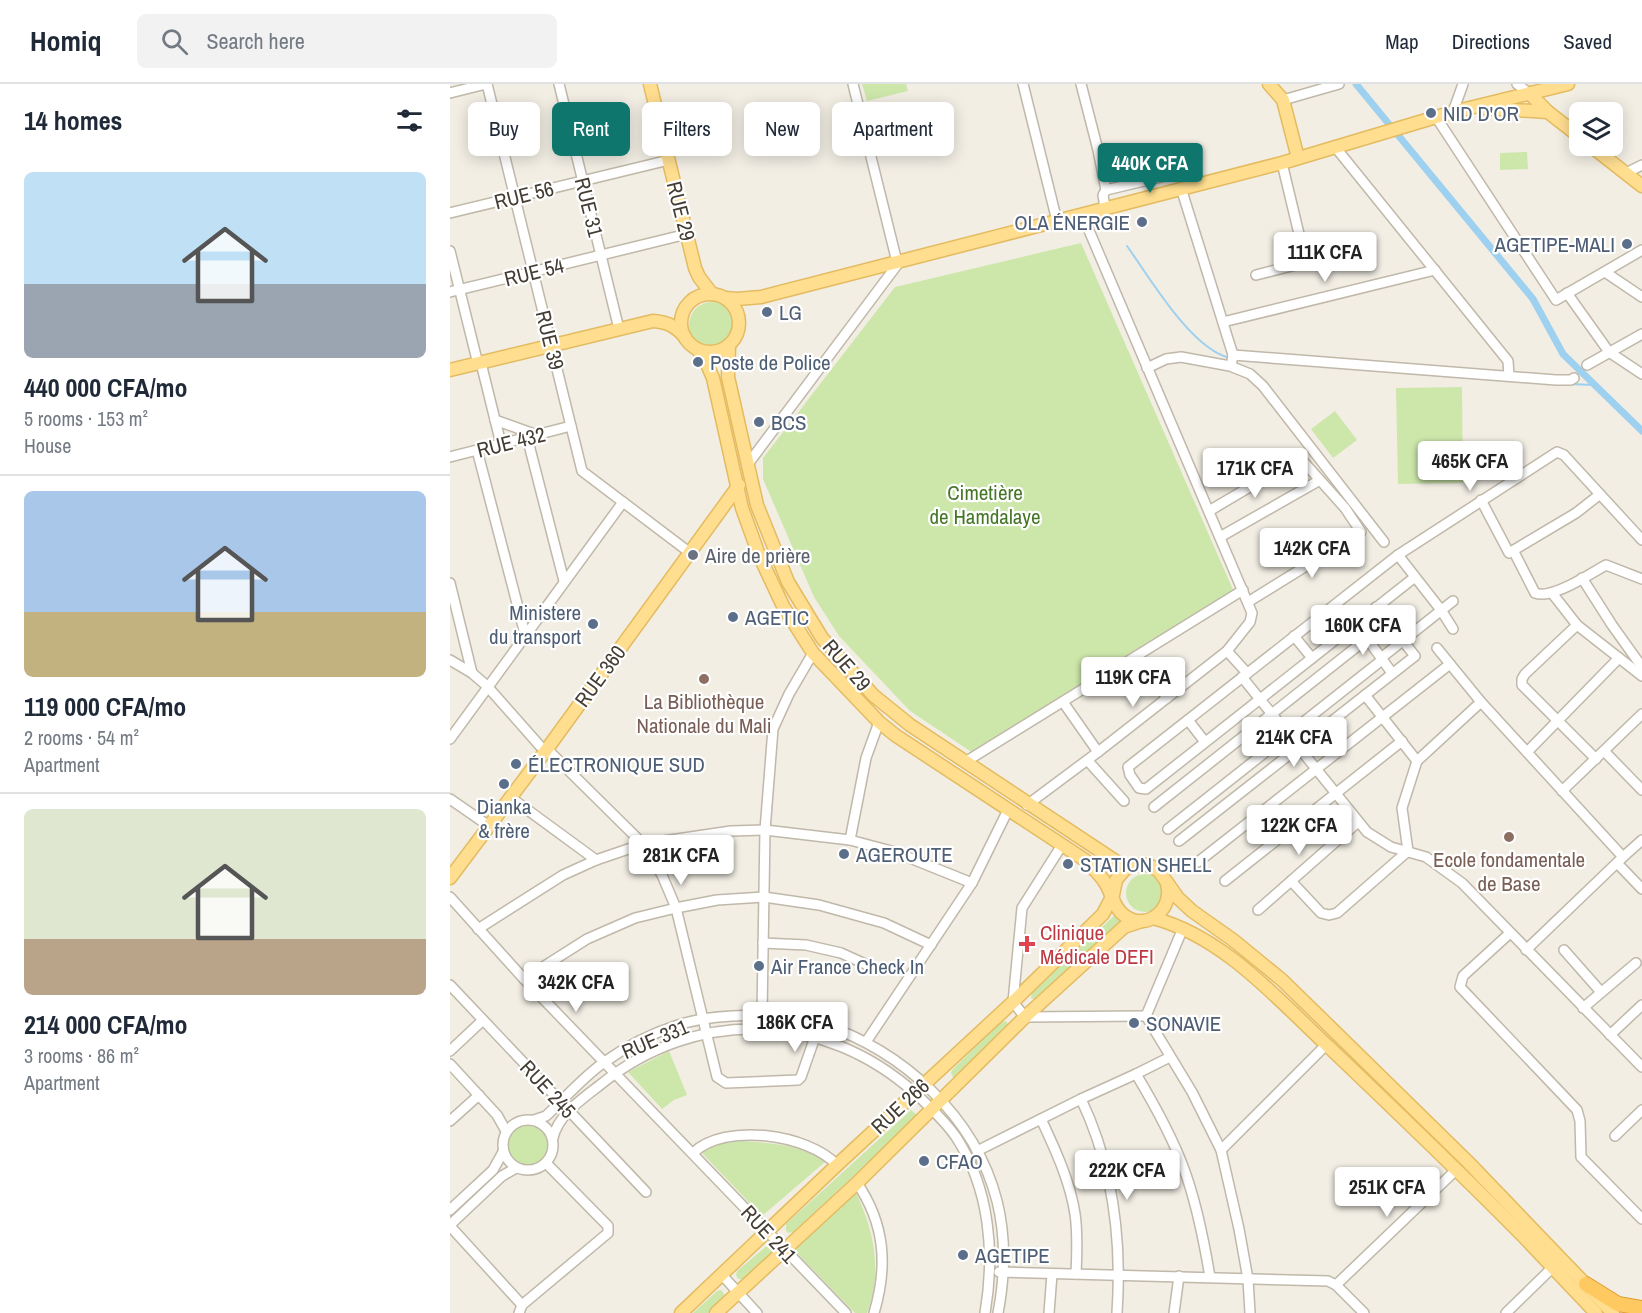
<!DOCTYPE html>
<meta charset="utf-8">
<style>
:root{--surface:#fff;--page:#f2f2f3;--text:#1f2937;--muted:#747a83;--line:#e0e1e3;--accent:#0f766e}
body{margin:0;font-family:"Archivo Narrow",sans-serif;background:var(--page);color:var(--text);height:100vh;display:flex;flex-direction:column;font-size:22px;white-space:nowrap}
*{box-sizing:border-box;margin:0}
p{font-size:20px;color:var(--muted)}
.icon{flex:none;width:33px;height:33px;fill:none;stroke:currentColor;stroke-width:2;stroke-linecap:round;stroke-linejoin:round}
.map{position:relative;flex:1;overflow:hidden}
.details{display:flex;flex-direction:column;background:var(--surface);width:450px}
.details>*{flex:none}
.top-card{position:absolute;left:18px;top:18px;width:570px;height:54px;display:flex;gap:12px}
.controls{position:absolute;left:1119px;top:18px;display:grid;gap:12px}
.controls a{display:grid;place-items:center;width:54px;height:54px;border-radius:9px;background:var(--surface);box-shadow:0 3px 15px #0003;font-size:30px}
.price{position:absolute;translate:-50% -51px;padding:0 14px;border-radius:6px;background:#fff;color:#222;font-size:20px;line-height:39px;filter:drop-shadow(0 2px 3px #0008)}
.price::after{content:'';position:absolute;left:50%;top:36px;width:18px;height:14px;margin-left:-9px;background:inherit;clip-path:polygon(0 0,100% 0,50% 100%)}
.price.current{background:var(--accent);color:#fff}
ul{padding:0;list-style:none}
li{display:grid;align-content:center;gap:12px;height:318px;padding:0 24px}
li+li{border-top:2px solid var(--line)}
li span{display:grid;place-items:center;height:186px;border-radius:9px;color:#555}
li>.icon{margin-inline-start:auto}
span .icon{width:108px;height:108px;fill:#fffc;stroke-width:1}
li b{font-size:26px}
h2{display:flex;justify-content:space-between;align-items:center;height:72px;padding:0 24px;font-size:26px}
.chip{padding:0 21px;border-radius:9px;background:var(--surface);box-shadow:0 3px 15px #0003;font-size:21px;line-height:54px}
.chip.current{background:var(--accent);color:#fff}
header{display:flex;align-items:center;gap:36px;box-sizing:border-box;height:84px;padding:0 30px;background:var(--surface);border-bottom:2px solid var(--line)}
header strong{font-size:28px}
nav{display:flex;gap:33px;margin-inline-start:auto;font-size:21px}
.search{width:420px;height:54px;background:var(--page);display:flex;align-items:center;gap:15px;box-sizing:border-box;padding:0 21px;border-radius:9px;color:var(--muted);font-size:22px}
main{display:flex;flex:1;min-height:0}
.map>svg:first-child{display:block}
.green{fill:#cde7ab}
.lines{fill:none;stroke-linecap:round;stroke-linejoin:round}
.stream{stroke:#9ed0f0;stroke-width:2}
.canal{stroke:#9ed0f0;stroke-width:7}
.minor-casing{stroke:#c0b8a9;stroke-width:12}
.major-casing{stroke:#e4bb60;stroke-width:15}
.highway-casing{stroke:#de9d31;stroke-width:16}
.minor{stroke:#fff;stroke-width:9}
.major{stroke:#ffde90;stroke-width:12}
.highway{stroke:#ffc962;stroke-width:14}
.service-dot{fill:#5c6f8a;stroke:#fff;stroke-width:2}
.worship-dot{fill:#6b7280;stroke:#fff;stroke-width:2}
.education-dot{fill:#8d6e63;stroke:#fff;stroke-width:2}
.health-dot{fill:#e0444e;stroke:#fff;stroke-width:2}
.labels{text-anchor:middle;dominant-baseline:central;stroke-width:4.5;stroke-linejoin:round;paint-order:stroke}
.service-label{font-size:21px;fill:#4e5e75;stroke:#fff;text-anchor:start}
.street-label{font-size:21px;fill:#443d34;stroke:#fff}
.park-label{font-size:21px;fill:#467627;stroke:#fff}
.worship-label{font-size:21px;fill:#5b616d;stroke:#fff;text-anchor:start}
.education-label{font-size:21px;fill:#785e54;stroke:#fff}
.health-label{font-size:21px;fill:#be3a42;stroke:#fff;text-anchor:start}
</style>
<header>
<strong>Homiq</strong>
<div class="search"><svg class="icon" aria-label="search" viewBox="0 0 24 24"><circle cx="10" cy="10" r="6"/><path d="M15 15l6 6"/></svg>Search here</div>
<nav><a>Map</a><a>Directions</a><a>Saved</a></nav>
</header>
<main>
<section class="details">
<h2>14 homes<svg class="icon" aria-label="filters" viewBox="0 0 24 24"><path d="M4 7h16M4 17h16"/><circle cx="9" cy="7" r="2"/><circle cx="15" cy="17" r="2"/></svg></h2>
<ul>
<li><span style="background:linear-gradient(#bfe0f5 60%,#9aa5b1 0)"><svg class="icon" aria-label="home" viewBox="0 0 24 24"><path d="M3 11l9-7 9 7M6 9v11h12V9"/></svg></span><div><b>440 000 CFA/mo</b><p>5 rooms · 153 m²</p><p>House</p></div></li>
<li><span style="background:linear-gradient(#a9c7e8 65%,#c2b280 0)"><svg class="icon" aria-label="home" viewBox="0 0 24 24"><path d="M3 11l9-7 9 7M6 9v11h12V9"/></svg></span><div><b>119 000 CFA/mo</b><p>2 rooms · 54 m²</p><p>Apartment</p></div></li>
<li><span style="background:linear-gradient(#dfe7d0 70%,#b9a48a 0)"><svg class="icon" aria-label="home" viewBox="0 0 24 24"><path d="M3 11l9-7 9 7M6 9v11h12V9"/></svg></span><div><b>214 000 CFA/mo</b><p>3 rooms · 86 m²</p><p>Apartment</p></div></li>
</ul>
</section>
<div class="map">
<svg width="1192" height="1229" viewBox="0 0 1192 1229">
<rect width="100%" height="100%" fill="#f2eee4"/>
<!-- green -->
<g class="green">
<polygon points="412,0 456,0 458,7 417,17"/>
<polygon points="1077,68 1078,85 1050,86 1050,69"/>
<polygon points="631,159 784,508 523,669 460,627 389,552 364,513 313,395 313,374 445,203"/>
<circle cx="262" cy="241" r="23"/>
<polygon points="1012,303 1013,399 948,400 946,304"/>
<polygon points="885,327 907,356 883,374 861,345"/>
<circle cx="695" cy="809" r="19"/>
<polygon points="667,829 674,837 587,917 581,914 582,908"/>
<polygon points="556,937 559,942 506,994 503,993 501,989 502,986 551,938"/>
<polygon points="219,967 237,1011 224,1016 212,1025 178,988"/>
<polygon points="461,1026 466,1030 465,1035 343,1148 338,1149 336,1147 336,1140"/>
<circle cx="77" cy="1061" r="21"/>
<path d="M293,1057C321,1059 352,1061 375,1078L312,1132L251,1068L268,1060Z"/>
<path d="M405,1107C424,1144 433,1190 417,1229H405L342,1164Z"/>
<polygon points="319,1160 324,1164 323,1169 294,1195 288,1195 286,1191 287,1187"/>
<polygon points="271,1206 275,1211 274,1214 258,1229 243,1229 267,1207"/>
</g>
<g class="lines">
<!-- stream -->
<g class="stream">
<path d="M677,162C700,194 741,265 780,274"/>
<polyline points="785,275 824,279"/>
<polyline points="956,289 1034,295"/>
<polyline points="1120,300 1144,301"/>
</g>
<!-- canal -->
<polyline class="canal" points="906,0 1083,215 1113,270 1192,347"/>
<defs>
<g id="minor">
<polyline points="37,0 132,387 235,465"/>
<polyline points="109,0 169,245"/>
<polyline points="403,0 447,178"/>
<polyline points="573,0 607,137"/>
<polyline points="631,0 648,66 656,106"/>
<polyline points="1067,0 1079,9"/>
<polyline points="0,9 36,0"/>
<polyline points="833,16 889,0"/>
<polyline points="1003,28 1013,0"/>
<polyline points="986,33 1106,216 1192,166"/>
<polyline points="886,64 1058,277 1059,292"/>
<polyline points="832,79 856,179"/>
<polyline points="1176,89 1192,81"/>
<polyline points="731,104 783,271 782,277"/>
<polyline points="655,124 653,111 656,106 732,88"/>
<polyline points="0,129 219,76"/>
<polyline points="0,167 28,280"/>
<polyline points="1155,188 1192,213"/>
<polyline points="806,191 877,173"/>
<polyline points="0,208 237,150"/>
<polyline points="1117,209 1159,268 1192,290"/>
<polyline points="773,238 985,186"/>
<polyline points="783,271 1106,296 1121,296 1124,294"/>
<polyline points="31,279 51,360"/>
<polyline points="1137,281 1192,250"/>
<polyline points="697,284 716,275 731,273 780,282 800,290 813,302 934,458"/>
<polyline points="45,336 87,351"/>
<polyline points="77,353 114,497"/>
<polyline points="27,366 75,550"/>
<polyline points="0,373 121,342"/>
<polyline points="298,380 450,177"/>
<polyline points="1031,416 1059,469 1126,429 1149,411"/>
<polyline points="759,427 837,381"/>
<polyline points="770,453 870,396"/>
<path d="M1064,468L1085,509C1102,516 1141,489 1156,481L1192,495"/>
<polyline points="948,471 991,526 1003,545"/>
<polyline points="965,493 696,705 689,704 680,691 678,683 948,471 1107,368 1114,371 1192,456"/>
<polyline points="1132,494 1162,541 1192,583"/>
<polyline points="0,499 22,589"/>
<polyline points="1102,509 1127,541 1192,592"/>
<polyline points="798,518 911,448 895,424 852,376"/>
<polyline points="906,539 942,589"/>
<polyline points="1127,541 1075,590 1072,595 1072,601 1146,675"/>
<polyline points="844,552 862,574"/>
<polyline points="777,567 797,589"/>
<polyline points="687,572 717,614"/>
<polyline points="931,574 1003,517"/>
<polyline points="0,576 22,589 37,602 90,662"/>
<polyline points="792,593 917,748 941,763 976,773 1012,799 1192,983"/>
<polyline points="915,611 967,677"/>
<polyline points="613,618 648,668"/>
<polyline points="1031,618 1173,773 1076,866"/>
<polyline points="738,636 755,658"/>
<polyline points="802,646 818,666"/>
<polyline points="0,655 173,418"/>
<polyline points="97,665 193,760 212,791 226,824 267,993 276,999 348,996 351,993 365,953"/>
<polyline points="1154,667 1192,706"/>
<polyline points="1077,668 1169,574"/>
<polyline points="638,677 674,717"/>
<polyline points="515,678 793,506"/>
<polyline points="1112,707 1192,630"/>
<polyline points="60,713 146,776"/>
<polyline points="0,715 39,742"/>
<polyline points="577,721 648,668 777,567 800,538 802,529 632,130"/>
<polyline points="704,723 938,538"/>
<polyline points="718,745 932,576"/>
<polyline points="400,756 416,674 429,638"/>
<polyline points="729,757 965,572 926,523"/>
<polyline points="612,761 572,824 563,918 575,933 696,932"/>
<polyline points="1173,773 1192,756"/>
<polyline points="748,778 1000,580 987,564"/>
<polyline points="1167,779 1192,805"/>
<polyline points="775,797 952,657"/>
<polyline points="841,797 871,829 879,831 887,829 958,767 952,724 967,677 1031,618 1000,580"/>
<polyline points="0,813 74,895 396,1229"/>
<polyline points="808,826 908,738"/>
<polyline points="28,845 113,791 146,776 193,760 281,747 315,746 400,756 445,768 522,799"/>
<polyline points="1060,849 1013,892 1010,903 1127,1026 1130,1037 1131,1073 1192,1135"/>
<polyline points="313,859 356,861 391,869 424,884"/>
<polyline points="1114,866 1151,908"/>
<polyline points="74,895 137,855 185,834 226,824 267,816 314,813 369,821 434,839 481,861"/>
<polyline points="0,901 196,1108"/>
<polyline points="1133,924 1186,879"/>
<polyline points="312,930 315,746 323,645 339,610 363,569"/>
<polyline points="696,932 742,1008 771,1066 789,1145 798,1195 800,1229"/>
<polyline points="696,932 733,844"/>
<polyline points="1160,951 1192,921"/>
<polyline points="416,958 522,799 558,726"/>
<polyline points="0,967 33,936"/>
<polyline points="0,980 47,1031 56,1047"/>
<path d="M686,990C704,1020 722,1052 734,1085C747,1120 754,1157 760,1193"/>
<path d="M631,1015C663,1082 672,1155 667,1229"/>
<path d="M591,1035C605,1065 620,1097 625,1130C628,1150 627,1170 626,1190"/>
<circle cx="78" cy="1061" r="25"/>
<path d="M84,1036L96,1032C114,1015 136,990 156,977C177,962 201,950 225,942C242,936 264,933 282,932C313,930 343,931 372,940C453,967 525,1032 547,1117C556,1153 555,1192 548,1229"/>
<polyline points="0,1037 29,1011"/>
<polyline points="1165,1052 1192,1026"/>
<path d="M103,1054C108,1031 132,1015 150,1001C246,923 374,927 466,1010C480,1023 495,1037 506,1053C540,1105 545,1170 535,1229"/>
<polyline points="771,1066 876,961"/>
<polyline points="527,1067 631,1015 686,990 720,973"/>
<path d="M243,1069C275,1038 358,1050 387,1081"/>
<path d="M407,1099C435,1140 438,1182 424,1229"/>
<polyline points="0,1126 43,1086 53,1068"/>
<polyline points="0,1141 52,1092 66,1084"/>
<polyline points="0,1142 72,1221"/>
<polyline points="549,1188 878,1197 886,1201 914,1229"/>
<polyline points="272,1191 307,1229"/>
<polyline points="886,1201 1006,1086"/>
<polyline points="69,1229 72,1221 158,1149 158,1142 96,1079"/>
<polyline points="599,1229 602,1190"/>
<polyline points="724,1229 729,1192"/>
<polyline points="1056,1229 1102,1184"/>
</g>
<g id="major">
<polyline points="200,0 245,184 249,193 262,210"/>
<polyline points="819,0 833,16 848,74"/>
<polyline points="1079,9 1098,28 1130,53"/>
<polyline points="1033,24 1098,28"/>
<polyline points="1141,62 1192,102"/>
<circle cx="260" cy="239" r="29"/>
<polyline points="275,214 287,215 311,213 832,79 1003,28 1118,0"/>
<polyline points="279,262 278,293 307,421 338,498 372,554 423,611 460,641 676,784"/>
<path d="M247,265L254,273L263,294L292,424L309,471L333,522L363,569L429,638L445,651L635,776C641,783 649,789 654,797C662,808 663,824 675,832C698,848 724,824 717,800"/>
<path d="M0,286L203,237C218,238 225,242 235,253"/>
<polyline points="0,794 97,665 289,401"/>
<path d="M703,834C775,853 828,916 881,965C946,1027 1011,1089 1074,1153C1098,1178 1122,1204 1146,1229"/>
<polyline points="231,1229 387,1081 563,918 653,830 663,811 666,796 676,784 687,781 699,781 709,787 728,814 742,827 783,856 832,896 1018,1078 1163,1229"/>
<polyline points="266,1229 407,1099 575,933 674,843 692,837"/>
</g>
<polyline id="highway" points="1136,1200 1168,1220 1192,1224"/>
</defs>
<!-- minor casing -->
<use href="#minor" class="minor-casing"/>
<!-- major casing -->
<use href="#major" class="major-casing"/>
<!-- highway casing -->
<use href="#highway" class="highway-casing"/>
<!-- minor -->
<use href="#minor" class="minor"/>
<!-- major -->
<use href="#major" class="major"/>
<!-- highway -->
<use href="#highway" class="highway"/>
</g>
<!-- markers -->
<g class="service-dot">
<circle cx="981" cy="29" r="6"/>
<circle cx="692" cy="138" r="6"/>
<circle cx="1177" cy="160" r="6"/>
<circle cx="317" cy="228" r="6"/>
<circle cx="248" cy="278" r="6"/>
<circle cx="309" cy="338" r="6"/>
<circle cx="283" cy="533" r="6"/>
<circle cx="143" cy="540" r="6"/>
<circle cx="66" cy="680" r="6"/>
<circle cx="54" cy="700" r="6"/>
<circle cx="394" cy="770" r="6"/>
<circle cx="618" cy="780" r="6"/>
<circle cx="309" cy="882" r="6"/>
<circle cx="684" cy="939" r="6"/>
<circle cx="474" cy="1077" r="6"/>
<circle cx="513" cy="1171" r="6"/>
</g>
<circle class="worship-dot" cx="243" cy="471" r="6"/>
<g class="education-dot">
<circle cx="254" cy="595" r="6"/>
<circle cx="1059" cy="753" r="6"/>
</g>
<path class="health-dot" d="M574 851h6v6h6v6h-6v6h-6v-6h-6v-6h6z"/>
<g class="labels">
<!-- service labels -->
<g class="service-label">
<text x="993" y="29">NID D'OR</text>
<text x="680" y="138" text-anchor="end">OLA ÉNERGIE</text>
<text x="1165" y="160" text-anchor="end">AGETIPE-MALI</text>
<text x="329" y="228">LG</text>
<text x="260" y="278">Poste de Police</text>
<text x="321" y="338">BCS</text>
<text x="131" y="528" text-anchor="end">Ministere<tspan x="131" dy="24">du transport</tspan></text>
<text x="295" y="533">AGETIC</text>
<text x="78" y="680">ÉLECTRONIQUE SUD</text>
<text x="54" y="722" text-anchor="middle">Dianka<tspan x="54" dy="24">&amp; frère</tspan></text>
<text x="406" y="770">AGEROUTE</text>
<text x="630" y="780">STATION SHELL</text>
<text x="321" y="882">Air France Check In</text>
<text x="696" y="939">SONAVIE</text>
<text x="486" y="1077">CFAO</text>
<text x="525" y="1171">AGETIPE</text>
</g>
<!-- street labels -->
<g class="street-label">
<text transform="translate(74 111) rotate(-14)">RUE 56</text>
<text transform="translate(139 123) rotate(76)">RUE 31</text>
<text transform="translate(231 127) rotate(76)">RUE 29</text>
<text transform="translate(84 188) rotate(-14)">RUE 54</text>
<text transform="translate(100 256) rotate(76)">RUE 39</text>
<text transform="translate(61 358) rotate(-14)">RUE 432</text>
<text transform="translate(397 581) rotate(49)">RUE 29</text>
<text transform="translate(150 592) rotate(-54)">RUE 360</text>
<text transform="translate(205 955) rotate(-23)">RUE 331</text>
<text transform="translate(98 1005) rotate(47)">RUE 245</text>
<text transform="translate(450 1022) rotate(-43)">RUE 266</text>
<text transform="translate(319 1150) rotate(47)">RUE 241</text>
</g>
<!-- park labels -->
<g class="park-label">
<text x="535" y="408">Cimetière<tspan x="535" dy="24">de Hamdalaye</tspan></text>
</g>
<!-- worship labels -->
<g class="worship-label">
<text x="255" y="471">Aire de prière</text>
</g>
<!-- education labels -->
<g class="education-label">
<text x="254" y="617">La Bibliothèque<tspan x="254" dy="24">Nationale du Mali</tspan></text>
<text x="1059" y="775">Ecole fondamentale<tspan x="1059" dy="24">de Base</tspan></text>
</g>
<!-- health labels -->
<g class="health-label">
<text x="590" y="848">Clinique<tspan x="590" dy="24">Médicale DEFI</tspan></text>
</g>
</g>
</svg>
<div class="controls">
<a><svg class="icon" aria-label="layers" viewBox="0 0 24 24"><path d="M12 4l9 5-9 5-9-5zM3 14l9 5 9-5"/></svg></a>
</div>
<b class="price current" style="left:700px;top:110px">440K CFA</b>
<b class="price" style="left:875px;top:199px">111K CFA</b>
<b class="price" style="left:1020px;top:408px">465K CFA</b>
<b class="price" style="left:805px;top:415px">171K CFA</b>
<b class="price" style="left:862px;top:495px">142K CFA</b>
<b class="price" style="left:913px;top:572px">160K CFA</b>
<b class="price" style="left:683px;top:624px">119K CFA</b>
<b class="price" style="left:844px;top:684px">214K CFA</b>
<b class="price" style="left:849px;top:772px">122K CFA</b>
<b class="price" style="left:231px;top:802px">281K CFA</b>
<b class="price" style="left:126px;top:929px">342K CFA</b>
<b class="price" style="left:345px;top:969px">186K CFA</b>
<b class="price" style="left:677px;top:1117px">222K CFA</b>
<b class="price" style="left:937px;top:1134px">251K CFA</b>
<div class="top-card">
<a class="chip">Buy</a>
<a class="chip current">Rent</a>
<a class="chip">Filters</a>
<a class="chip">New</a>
<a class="chip">Apartment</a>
</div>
</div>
</main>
